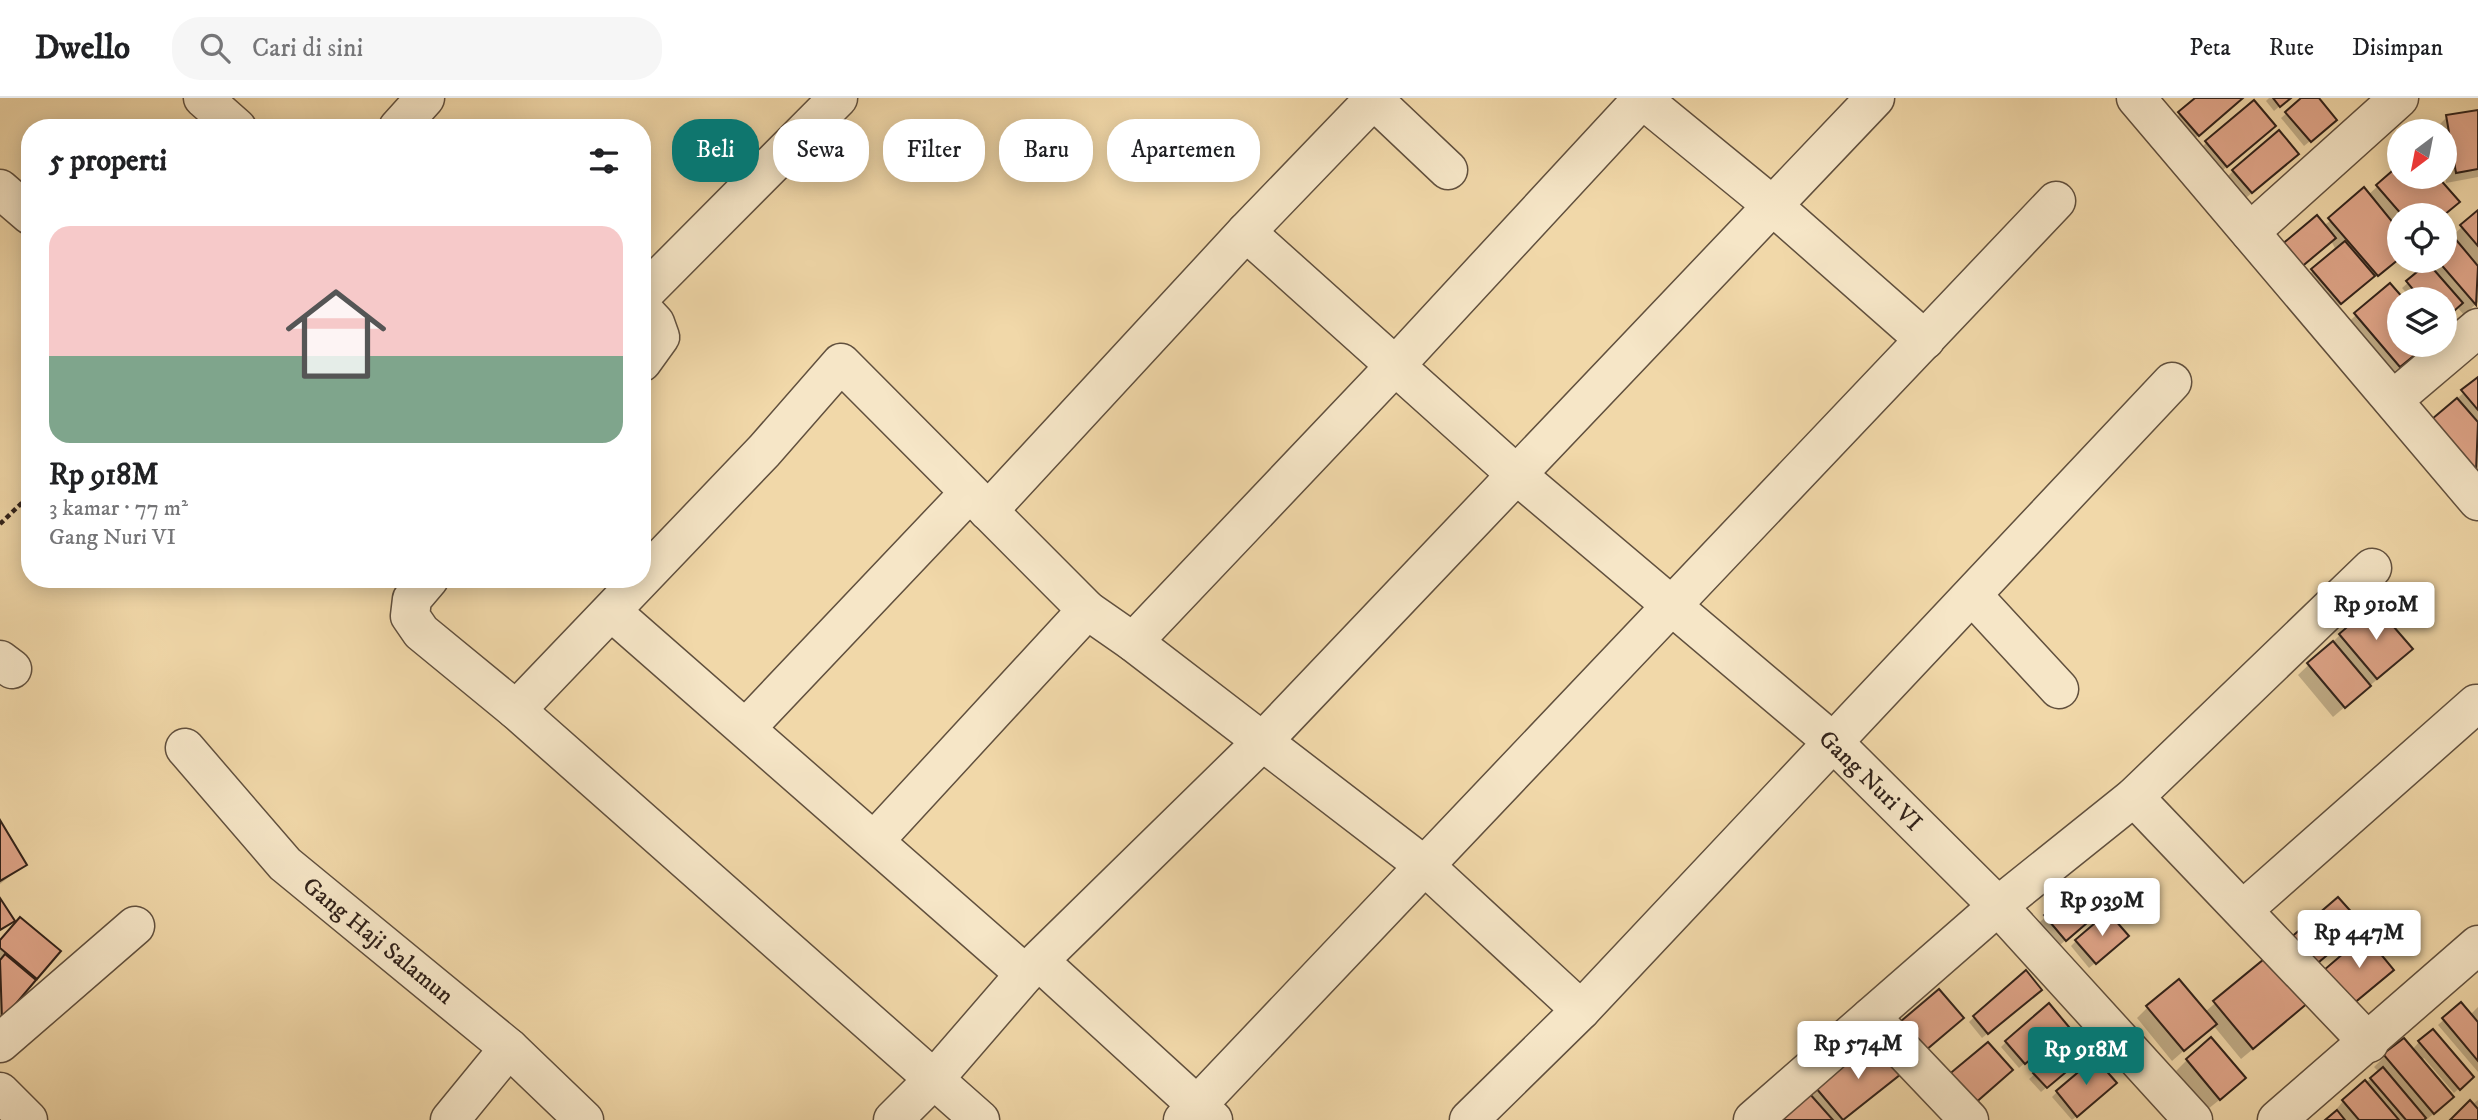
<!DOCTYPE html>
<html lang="id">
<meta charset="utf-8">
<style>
:root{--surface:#fff;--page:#f6f6f6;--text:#202124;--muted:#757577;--line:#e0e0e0;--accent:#0f766e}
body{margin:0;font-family:"IM FELL DW Pica",serif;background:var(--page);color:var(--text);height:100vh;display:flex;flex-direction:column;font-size:26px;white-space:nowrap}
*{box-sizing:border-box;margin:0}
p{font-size:23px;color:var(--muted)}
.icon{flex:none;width:38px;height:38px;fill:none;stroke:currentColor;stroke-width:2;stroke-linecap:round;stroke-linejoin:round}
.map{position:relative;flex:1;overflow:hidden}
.details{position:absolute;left:21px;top:21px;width:630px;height:469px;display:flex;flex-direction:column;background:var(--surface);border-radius:28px;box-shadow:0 4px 18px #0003}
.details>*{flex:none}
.banner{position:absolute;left:672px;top:21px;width:665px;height:63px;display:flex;gap:14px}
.needle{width:46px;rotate:212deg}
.buttons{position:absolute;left:2387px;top:21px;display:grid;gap:14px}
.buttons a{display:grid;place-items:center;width:70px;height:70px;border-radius:50%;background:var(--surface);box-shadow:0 4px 18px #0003;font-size:35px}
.price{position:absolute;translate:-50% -60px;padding:0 16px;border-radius:7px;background:#fff;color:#222;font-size:23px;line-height:46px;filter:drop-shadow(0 2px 4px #0008)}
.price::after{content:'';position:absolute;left:50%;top:42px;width:21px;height:16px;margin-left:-10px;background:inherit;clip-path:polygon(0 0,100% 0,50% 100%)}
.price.selected{background:var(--accent);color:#fff}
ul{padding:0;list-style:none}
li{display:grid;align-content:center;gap:14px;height:371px;padding:0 28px}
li+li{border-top:2px solid var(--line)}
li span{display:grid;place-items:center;height:217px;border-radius:21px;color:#555}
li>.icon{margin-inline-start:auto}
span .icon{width:126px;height:126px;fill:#fffc;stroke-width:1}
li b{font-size:30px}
h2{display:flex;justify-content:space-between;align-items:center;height:84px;padding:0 28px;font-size:30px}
.pill{padding:0 24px;border-radius:28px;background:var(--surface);box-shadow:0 4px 18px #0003;font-size:24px;line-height:63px}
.pill.selected{background:var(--accent);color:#fff}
header{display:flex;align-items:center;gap:42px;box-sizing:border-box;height:98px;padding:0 35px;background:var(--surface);border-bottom:2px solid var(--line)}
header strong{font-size:33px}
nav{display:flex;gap:38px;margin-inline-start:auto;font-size:24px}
.search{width:490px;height:63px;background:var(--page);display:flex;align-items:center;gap:18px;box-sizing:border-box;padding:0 24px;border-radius:28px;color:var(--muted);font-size:26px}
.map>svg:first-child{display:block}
.shadow{fill:#0003}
.building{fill:#e1a68a;stroke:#31221a;stroke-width:2}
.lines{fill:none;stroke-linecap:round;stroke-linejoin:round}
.minor-casing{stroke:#61503e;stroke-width:41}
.path{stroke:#31221a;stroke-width:4.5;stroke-dasharray:5 3.5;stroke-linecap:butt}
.minor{stroke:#f6e6c7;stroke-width:38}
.labels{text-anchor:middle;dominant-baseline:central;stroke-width:7;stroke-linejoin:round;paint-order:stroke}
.street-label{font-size:24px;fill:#31221a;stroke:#f6e6c7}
</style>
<header>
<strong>Dwello</strong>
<div class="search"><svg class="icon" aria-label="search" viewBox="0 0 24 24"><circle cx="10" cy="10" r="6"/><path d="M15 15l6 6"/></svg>Cari di sini</div>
<nav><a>Peta</a><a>Rute</a><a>Disimpan</a></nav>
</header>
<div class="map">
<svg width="2478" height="1022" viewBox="0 0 2478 1022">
<rect width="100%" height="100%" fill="#f1d8a9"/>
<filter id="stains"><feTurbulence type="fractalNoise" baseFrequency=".00286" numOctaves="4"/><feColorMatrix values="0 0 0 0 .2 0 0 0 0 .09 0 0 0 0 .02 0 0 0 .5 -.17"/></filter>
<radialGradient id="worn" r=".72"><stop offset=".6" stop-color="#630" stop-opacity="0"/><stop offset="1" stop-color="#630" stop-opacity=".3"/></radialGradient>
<!-- shadow -->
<g class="shadow">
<polygon points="2198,0 2243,0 2187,47 2169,26"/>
<polygon points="2269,0 2289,0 2274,13 2266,3"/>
<polygon points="2304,0 2317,0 2330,27 2304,48 2281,20"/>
<polygon points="2478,14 2478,79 2446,85 2445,33 2436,33 2436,30 2447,19"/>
<polygon points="2273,28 2215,79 2195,56 2206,45"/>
<polygon points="2286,66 2240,105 2222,84 2233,73"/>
<polygon points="2399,69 2399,79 2436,79 2457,104 2443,117 2399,117 2399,160 2329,216 2301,184 2336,152 2323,128 2368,97"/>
<polygon points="2478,114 2478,204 2464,217 2457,209 2445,219 2445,201 2412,201 2402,190 2425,170 2418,163 2445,163 2445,136 2451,139"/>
<polygon points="2390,187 2402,201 2399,201 2399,247 2426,247 2388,279 2345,227"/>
<polygon points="2478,282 2478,371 2464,383 2433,322"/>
<polygon points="2340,537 2400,562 2333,619 2298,577"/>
<polygon points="0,726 25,766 0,786"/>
<polygon points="2086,784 2094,818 2054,852 2034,829"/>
<polygon points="0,843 59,853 0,921"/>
<polygon points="2076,843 2122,843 2089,870 2071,848"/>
<polygon points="2268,859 2296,915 2241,961 2213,927 2172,963 2137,920 2147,910 2205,914"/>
<polygon points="2034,897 1982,940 1969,924 1974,919"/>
<polygon points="2461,906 2470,917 2478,909 2478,974 2438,927"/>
<polygon points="2061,934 2019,970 2001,949 2006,944"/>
<polygon points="2082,935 2089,954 2041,994 2029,981"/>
<polygon points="2419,944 2471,979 2454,995 2424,960 2421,963 2441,1010 2426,1022 2328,1022 2343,1003 2379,974 2374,969 2385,958 2412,952"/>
<polygon points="2187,962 2233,991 2208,1011 2176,973"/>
<polygon points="1887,987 1845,1022 1779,1022 1817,991"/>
<polygon points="2109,990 2072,1022 2052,999 2057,994"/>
<polygon points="2478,1002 2478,1022 2449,1022 2470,1004 2472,1007"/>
</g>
<!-- building -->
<g class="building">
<polygon points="2195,0 2243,0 2199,38 2178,14"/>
<polygon points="2273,0 2291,0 2280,9"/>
<polygon points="2301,0 2319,0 2337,22 2311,44 2285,14"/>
<polygon points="2254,2 2276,28 2227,69 2205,43"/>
<polygon points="2478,12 2478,71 2456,75 2446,17"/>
<polygon points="2279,32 2299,56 2252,95 2232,72"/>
<polygon points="2399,67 2399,79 2438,79 2460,104 2444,117 2402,117 2376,87"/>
<polygon points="2364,89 2399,132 2399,161 2378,178 2328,120"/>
<polygon points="2478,112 2478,148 2460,127"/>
<polygon points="2317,117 2336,140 2299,171 2280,148"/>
<polygon points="2447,131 2478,168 2476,207 2438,163 2445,163"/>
<polygon points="2345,143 2375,178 2341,206 2311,171"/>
<polygon points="2428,165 2463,205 2445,221 2445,201 2421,201 2406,183"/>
<polygon points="2390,185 2404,201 2399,201 2399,247 2427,247 2400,269 2354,215"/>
<polygon points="2478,279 2478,312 2461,292"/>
<polygon points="2457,300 2478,324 2476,373 2432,321"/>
<polygon points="2374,506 2413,551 2377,581 2339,536"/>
<polygon points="2333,543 2371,588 2345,610 2307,565"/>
<polygon points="0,722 27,767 0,783"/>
<polygon points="2086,782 2108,807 2066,843 2044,817"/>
<polygon points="2338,799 2363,827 2313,869 2289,841"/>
<polygon points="0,800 15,823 0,832"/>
<polygon points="2108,814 2129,838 2096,866 2075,842"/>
<polygon points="20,819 61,853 37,881 0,850 0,842"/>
<polygon points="2365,837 2394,872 2353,906 2324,872"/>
<polygon points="5,856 36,882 2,922 0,862"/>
<polygon points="2269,857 2309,904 2253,951 2213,903"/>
<polygon points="2026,872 2042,892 1988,936 1973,918"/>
<polygon points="2179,881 2217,926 2184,953 2146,908"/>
<polygon points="1939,891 1964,920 1919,958 1894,929"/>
<polygon points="2461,904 2478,924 2478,963 2442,920"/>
<polygon points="2049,905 2069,929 2025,966 2005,943"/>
<polygon points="2433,931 2474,979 2460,992 2418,943"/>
<polygon points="2083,933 2096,949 2047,990 2033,975"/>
<polygon points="2211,939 2246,980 2220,1002 2186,961"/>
<polygon points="2404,940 2454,999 2434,1016 2383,956"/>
<polygon points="1872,943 1901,976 1843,1022 1816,990"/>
<polygon points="1988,944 2013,972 1973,1007 1947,978"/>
<polygon points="2095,960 2117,985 2077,1019 2056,993"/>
<polygon points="2383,969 2426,1020 2424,1022 2406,1022 2370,980"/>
<polygon points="2365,982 2399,1022 2359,1022 2342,1002"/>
<polygon points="1809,995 1833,1022 1778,1022"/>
<polygon points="2470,1002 2478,1011 2478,1022 2450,1022"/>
<polygon points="2337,1012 2345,1022 2325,1022"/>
</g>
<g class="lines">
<defs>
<g id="minor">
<polyline points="203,0 237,30"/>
<polyline points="1641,0 1773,108 1925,242"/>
<polyline points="2136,0 2478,403"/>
<polyline points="1373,1 1448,72"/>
<polyline points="398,30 425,0"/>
<polyline points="0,91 30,117"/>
<polyline points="1246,134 1517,377 1834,645 1998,808 2193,1022"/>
<polyline points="2250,134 2399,0"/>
<polyline points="642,197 838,0"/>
<polyline points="642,211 655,225 660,239 642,264"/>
<polyline points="2393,302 2478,230"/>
<polyline points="988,413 1246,134 1375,0"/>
<polyline points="429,481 412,501 410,518 421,534 516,612 980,1022"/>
<polyline points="1973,498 2059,591"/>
<polyline points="612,514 1025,876"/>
<polyline points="1133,544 1394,269 1642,1"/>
<polyline points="0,562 12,571"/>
<polyline points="516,612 764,353 841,265 1087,512 1133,544 1426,769 1581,912"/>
<polyline points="746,630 969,395"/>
<polyline points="185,650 285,766 509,950 584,1022"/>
<polyline points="2134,699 2369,945"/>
<polyline points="874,743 1087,512"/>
<polyline points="2244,811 2476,606"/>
<polyline points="1040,864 1213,1022"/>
<polyline points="1871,919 1969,1022"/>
<polyline points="0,945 135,828"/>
<polyline points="0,994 28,1022"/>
<polyline points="450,1022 509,950"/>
<polyline points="893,1022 935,980 1025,876 1261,645 1875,0"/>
<polyline points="1183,1022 2056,103"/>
<polyline points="1469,1022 1581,912 2172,284"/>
<polyline points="1753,1022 1998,808 2134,699 2372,470"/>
<polyline points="2277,1022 2478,847"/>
</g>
</defs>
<!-- minor casing -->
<use href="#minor" class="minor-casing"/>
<!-- path -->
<polyline class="path" points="0,426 30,397"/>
<!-- minor -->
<use href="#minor" class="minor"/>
</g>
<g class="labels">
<!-- street labels -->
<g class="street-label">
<text transform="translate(1870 683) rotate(44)">Gang Nuri VI</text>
<text transform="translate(378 843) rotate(39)">Gang Haji Salamun</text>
</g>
</g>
<rect width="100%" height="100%" filter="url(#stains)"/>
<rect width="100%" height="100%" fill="url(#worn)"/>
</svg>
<div class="buttons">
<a><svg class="needle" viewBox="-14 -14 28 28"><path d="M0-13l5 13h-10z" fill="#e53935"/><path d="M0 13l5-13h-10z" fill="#757577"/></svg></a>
<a><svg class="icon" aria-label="locate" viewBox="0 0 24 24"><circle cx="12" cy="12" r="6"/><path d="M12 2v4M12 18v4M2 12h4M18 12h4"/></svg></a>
<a><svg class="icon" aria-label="layers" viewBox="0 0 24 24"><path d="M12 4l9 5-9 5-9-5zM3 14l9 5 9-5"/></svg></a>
</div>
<b class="price" style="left:2376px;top:544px">Rp 910M</b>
<b class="price" style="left:2102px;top:840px">Rp 939M</b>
<b class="price" style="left:2359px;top:872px">Rp 447M</b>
<b class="price" style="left:1858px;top:983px">Rp 574M</b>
<b class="price selected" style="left:2086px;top:989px">Rp 918M</b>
<div class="banner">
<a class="pill selected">Beli</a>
<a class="pill">Sewa</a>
<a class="pill">Filter</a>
<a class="pill">Baru</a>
<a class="pill">Apartemen</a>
</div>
<section class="details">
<h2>5 properti<svg class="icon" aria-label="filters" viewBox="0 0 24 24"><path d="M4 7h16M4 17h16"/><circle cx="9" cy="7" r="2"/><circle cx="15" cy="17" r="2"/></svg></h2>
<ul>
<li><span style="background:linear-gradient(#f6c9c9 60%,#7fa58c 0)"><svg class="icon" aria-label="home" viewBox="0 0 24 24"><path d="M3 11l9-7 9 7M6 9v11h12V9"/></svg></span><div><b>Rp 918M</b><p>3 kamar · 77 m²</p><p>Gang Nuri VI</p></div></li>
</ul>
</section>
</div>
